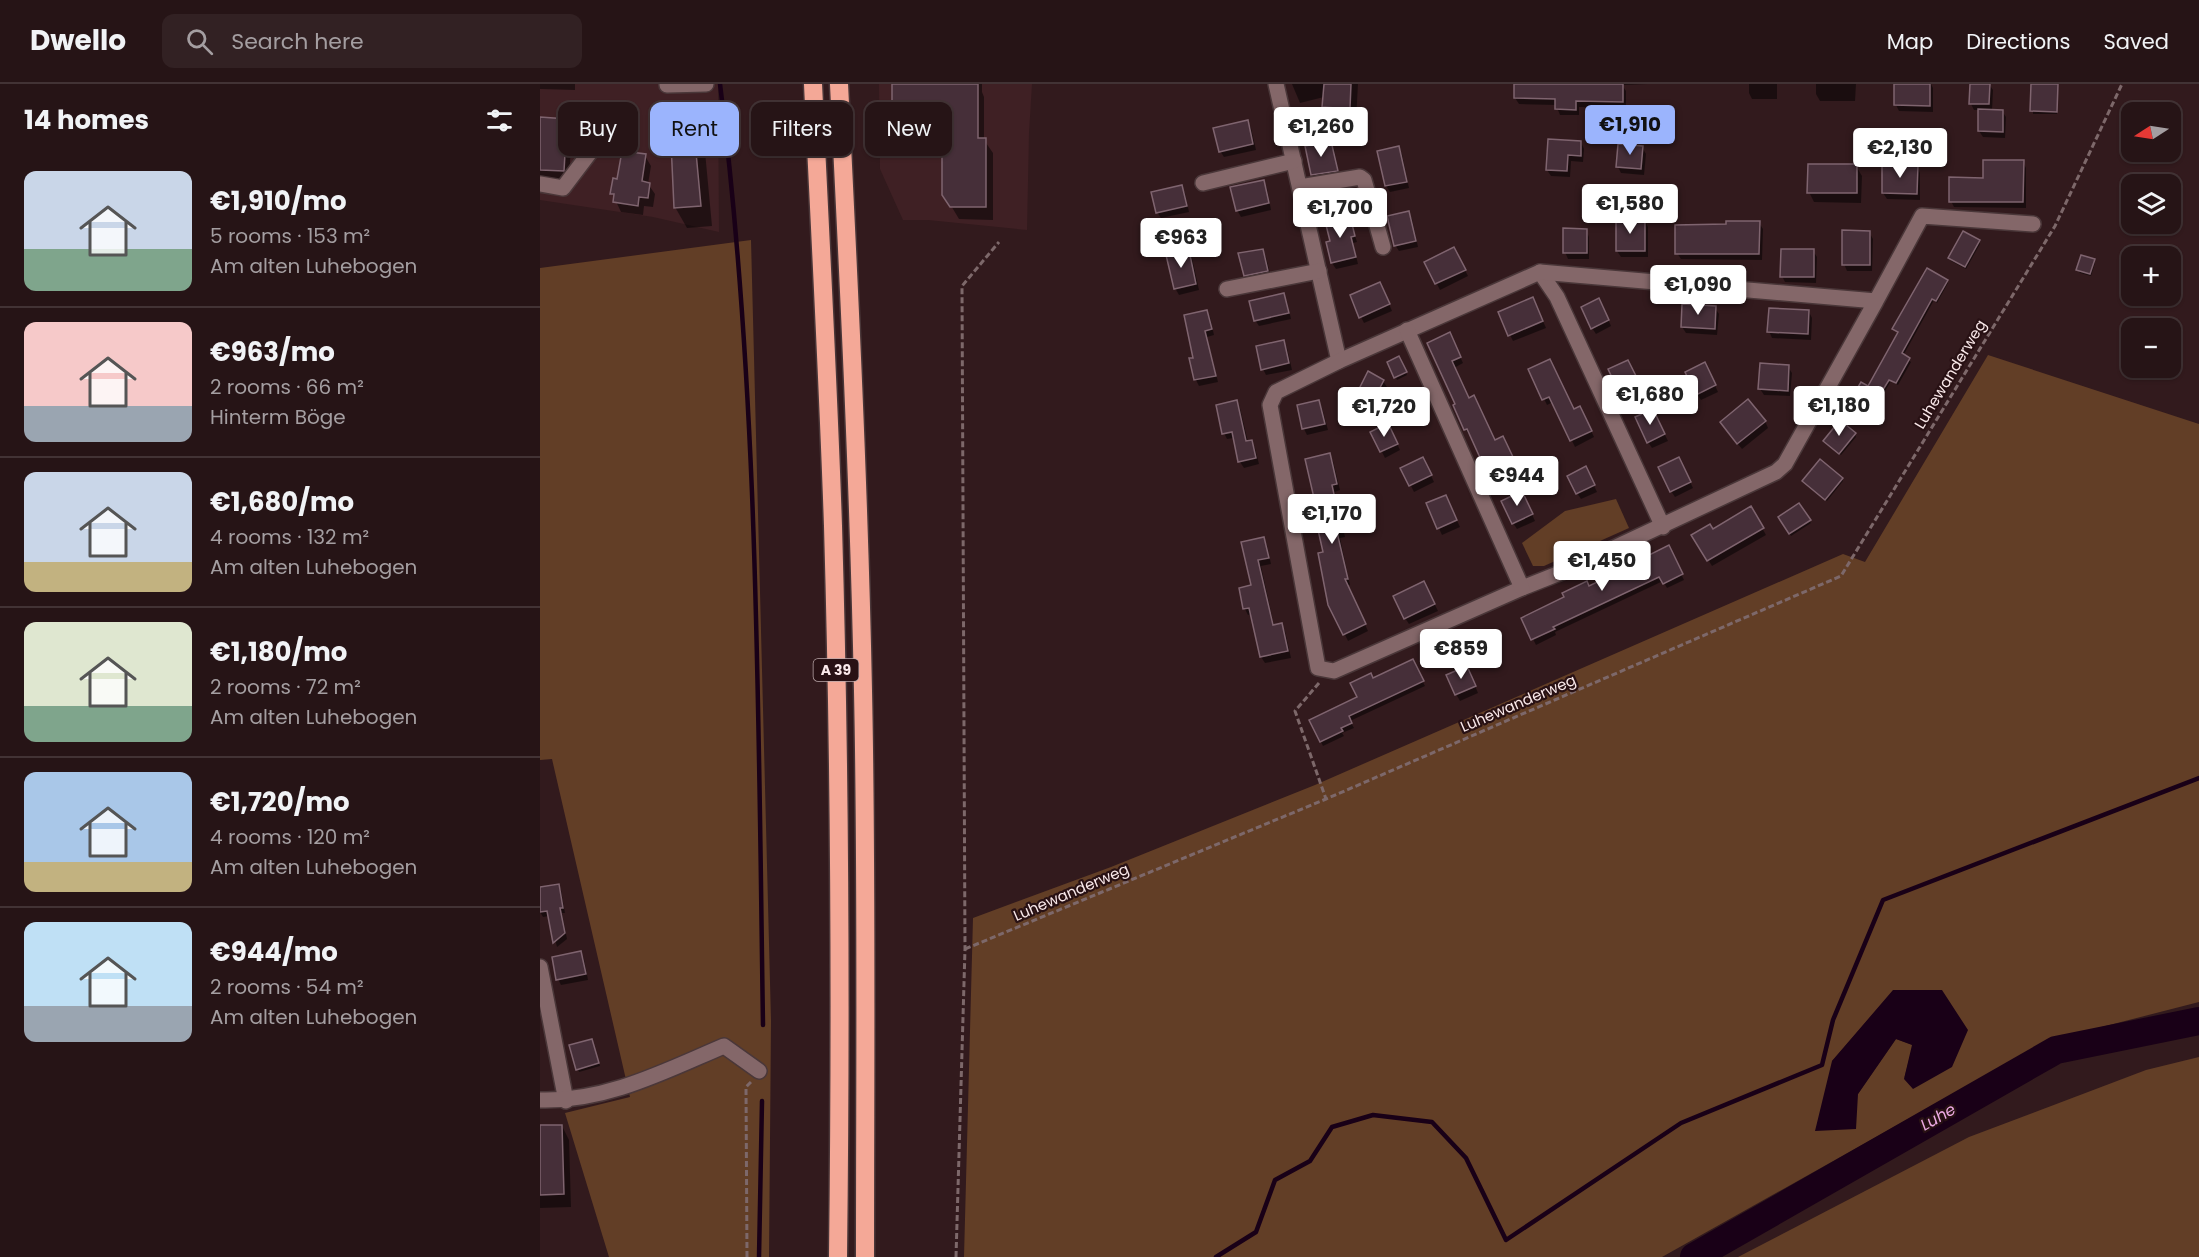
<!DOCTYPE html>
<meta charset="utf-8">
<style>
:root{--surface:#261416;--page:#322123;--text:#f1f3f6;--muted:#a49ea1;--line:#423335;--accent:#9bb4fd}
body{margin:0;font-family:Poppins,sans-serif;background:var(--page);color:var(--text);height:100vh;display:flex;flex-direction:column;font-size:22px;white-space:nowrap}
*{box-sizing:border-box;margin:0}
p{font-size:20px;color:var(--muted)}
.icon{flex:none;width:33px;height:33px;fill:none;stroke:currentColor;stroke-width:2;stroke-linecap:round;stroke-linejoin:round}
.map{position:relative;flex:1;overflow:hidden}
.sheet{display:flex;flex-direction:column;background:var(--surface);width:540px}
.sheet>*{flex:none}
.banner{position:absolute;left:18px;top:18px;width:570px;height:54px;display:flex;gap:12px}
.needle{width:39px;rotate:258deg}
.buttons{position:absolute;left:1581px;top:18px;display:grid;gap:12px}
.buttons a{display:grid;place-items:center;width:60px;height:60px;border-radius:12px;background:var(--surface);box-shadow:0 2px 4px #0004,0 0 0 2px var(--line);font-size:30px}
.price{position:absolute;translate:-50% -51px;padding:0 14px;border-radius:6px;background:#fff;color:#222;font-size:20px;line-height:39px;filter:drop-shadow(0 2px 3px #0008)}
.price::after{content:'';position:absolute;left:50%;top:36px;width:18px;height:14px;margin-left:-9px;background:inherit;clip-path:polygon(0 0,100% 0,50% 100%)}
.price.active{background:var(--accent);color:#111}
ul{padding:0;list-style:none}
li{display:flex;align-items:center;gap:18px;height:150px;padding:0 24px}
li+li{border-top:2px solid var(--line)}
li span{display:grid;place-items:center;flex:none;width:168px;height:120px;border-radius:12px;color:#555}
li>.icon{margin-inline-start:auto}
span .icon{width:72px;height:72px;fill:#fffc;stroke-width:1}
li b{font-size:26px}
h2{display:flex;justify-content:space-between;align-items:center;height:72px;padding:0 24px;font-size:26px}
.pill{padding:0 21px;border-radius:12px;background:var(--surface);box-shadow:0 2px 4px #0004,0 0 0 2px var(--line);font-size:21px;line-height:54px}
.pill.active{background:var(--accent);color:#111}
header{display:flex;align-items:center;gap:36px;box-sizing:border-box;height:84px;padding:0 30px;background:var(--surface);border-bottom:2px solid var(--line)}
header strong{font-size:28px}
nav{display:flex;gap:33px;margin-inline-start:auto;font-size:21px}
.search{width:420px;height:54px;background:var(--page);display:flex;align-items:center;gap:15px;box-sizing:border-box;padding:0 21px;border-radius:12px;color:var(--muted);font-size:22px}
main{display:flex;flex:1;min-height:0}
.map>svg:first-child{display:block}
.built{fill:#3f2024}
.green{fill:#623e26;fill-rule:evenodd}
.water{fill:#190017}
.shadow{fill:#0007}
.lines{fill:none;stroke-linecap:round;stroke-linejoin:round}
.stream{stroke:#190017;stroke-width:4.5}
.river{stroke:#190017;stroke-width:28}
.building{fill:#462f39;stroke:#7f646f;stroke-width:1.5}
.minor-casing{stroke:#4a3739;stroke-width:18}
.highway-casing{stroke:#4a3739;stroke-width:21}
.path{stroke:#7d686a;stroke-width:3;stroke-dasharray:6 3;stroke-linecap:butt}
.minor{stroke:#846769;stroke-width:15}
.highway{stroke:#f4a897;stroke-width:18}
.labels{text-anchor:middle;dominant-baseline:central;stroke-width:4.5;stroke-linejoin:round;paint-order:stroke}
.shield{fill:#281114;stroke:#bba8aa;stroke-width:1.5}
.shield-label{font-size:14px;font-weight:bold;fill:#fae9ea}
.street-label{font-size:15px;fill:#fae9ea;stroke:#281114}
.water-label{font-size:16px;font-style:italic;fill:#eca9e3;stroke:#281114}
</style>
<header>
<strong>Dwello</strong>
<div class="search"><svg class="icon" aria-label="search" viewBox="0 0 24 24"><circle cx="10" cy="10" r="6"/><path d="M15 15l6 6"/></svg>Search here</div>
<nav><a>Map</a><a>Directions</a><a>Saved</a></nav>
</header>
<main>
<section class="sheet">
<h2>14 homes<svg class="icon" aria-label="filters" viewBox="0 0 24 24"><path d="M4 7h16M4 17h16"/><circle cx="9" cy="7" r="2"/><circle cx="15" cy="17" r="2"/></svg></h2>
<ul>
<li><span style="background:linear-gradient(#c9d6e8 65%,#7fa58c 0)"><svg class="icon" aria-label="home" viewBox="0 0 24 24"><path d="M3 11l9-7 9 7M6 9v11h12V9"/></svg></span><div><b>€1,910/mo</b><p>5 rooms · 153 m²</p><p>Am alten Luhebogen</p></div></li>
<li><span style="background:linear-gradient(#f6c9c9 70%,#9aa5b1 0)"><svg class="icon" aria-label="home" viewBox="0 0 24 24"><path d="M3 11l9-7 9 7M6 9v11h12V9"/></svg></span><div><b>€963/mo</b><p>2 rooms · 66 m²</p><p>Hinterm Böge</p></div></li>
<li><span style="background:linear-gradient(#c9d6e8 75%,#c2b280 0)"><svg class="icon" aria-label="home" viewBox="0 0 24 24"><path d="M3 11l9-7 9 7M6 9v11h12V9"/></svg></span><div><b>€1,680/mo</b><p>4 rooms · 132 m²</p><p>Am alten Luhebogen</p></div></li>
<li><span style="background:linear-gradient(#dfe7d0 70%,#7fa58c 0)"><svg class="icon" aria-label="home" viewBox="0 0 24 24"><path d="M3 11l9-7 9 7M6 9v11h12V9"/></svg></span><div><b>€1,180/mo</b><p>2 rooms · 72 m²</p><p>Am alten Luhebogen</p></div></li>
<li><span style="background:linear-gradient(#a9c7e8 75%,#c2b280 0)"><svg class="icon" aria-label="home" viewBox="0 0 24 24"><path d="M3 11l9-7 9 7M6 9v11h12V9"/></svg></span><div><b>€1,720/mo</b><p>4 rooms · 120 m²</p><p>Am alten Luhebogen</p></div></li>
<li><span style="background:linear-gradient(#bfe0f5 70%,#9aa5b1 0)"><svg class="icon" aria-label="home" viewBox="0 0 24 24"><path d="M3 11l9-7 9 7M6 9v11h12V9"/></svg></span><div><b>€944/mo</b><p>2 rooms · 54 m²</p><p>Am alten Luhebogen</p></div></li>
</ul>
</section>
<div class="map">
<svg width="1659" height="1173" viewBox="0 0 1659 1173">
<rect width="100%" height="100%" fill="#321a1d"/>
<!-- built -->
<g class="built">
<polygon points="0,0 178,0 179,148 113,133 0,116"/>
<polygon points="339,0 492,0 489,49 487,146 388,136 363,136 340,85"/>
</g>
<!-- green -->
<g class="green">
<polygon points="211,156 231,937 229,1173 69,1173 25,1029 90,1013 12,675 0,676 0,184"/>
<path d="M1448,271L1659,340V918L1507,957L1122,1173H424L433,834L571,783L775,701L1303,470L1325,478ZM1353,907H1402L1364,995L1373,961L1356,955L1318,1010L1292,977Z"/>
<polygon points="1076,415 1089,444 1004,482 993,482 982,459 1025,427"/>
<polygon points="1659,973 1659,1173 1198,1173 1429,1053 1606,986"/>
</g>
<!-- water -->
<polygon class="water" points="1353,906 1402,906 1428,946 1412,983 1373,1005 1364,995 1372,961 1356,955 1318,1010 1316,1045 1275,1047 1292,977"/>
<!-- shadow -->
<g class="shadow">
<polygon points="0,0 35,0 35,6 0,5"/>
<polygon points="353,0 442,0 442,8 444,13 444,56 453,69 453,136 419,135 404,110 404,67 361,67 353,54"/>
<polygon points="752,0 818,0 816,36 791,35 784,23 784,13 760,19"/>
<polygon points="975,0 1107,0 1082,1 1086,7 1086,24 1039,23 1039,31 1020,31 1016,21 979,20 975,14"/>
<polygon points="1209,0 1237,0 1237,15 1212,15 1209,9"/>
<polygon points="1276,0 1316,0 1315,17 1280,17 1276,10"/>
<polygon points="1356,0 1391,0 1393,4 1393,28 1359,27 1356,21"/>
<polygon points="1431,0 1449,0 1453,6 1452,27 1462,27 1466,33 1465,54 1443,53 1439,47 1440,26 1434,26 1431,20"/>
<polygon points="1493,0 1518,0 1517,30 1493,30"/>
<polygon points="0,35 26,36 32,46 29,96 0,95"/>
<polygon points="153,37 164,57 172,142 147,144 135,123"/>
<polygon points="707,37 711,44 716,66 684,73 680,67"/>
<polygon points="790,58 794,65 800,93 777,97 773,91"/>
<polygon points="1041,58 1044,65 1043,78 1031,77 1030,93 1011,92 1007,86"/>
<polygon points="858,63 862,70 869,104 850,108 846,102 839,68"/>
<polygon points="1102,63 1106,70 1104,91 1081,89 1078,83"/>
<polygon points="105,72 111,82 108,100 115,110 113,123 104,122 103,131 81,128 72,109 79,97"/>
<polygon points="1483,78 1486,84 1486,124 1414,123 1411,117 1444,95"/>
<polygon points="1316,82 1322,92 1321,119 1274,118 1269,108"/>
<polygon points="1377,82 1380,89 1380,116 1347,115 1343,109"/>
<polygon points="723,98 727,104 731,126 701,133 697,126"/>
<polygon points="641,103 645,109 649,128 621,134 617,128"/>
<polygon points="868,129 872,135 878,163 859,167 855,161"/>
<polygon points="809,133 817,158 813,159 818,180 796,185 792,179 788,159 792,158"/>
<polygon points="1105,137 1108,143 1108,173 1081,173 1077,167"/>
<polygon points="1219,139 1223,145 1222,176 1141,175 1137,169"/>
<polygon points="1046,146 1049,153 1049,175 1028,175 1025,168"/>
<polygon points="1329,148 1333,155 1332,187 1307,187 1304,180"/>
<polygon points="1439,157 1440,160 1426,185 1411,177 1410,174"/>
<polygon points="722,166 726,173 731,193 709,198 705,191"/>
<polygon points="648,167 652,174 659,206 639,211 635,204"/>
<polygon points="1273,167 1277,173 1276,199 1245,198 1242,192"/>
<polygon points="917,171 928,192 900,206 886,178"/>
<polygon points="1554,176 1555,179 1551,192 1540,189 1538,186"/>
<polygon points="1407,197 1408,199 1397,219 1394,216 1363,272 1371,278 1358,301 1351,297 1330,332 1312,321 1311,318 1328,304 1359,249 1353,245"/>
<polygon points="843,206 852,227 824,239 821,233"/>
<polygon points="743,211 747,217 751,235 719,242 715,236"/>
<polygon points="996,221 1006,244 973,257 970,251"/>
<polygon points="1062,222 1071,242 1056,250 1052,244"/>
<polygon points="1175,224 1179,230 1177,251 1146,249 1142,243"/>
<polygon points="666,227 670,233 674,251 667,253 678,298 659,302 656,296 651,276 655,275"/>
<polygon points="1269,228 1272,234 1271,256 1232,254 1229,247"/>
<polygon points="912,256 923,279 914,284 929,315 955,357 966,359 976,381 951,392 931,350 929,351 926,346 915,322 917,320 889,260"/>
<polygon points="743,257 747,264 752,286 726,291 723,285"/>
<polygon points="859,274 867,291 857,296 849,278"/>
<polygon points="1248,283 1252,289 1250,312 1224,311 1220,305"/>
<polygon points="1091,284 1099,301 1082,309 1078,303"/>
<polygon points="990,286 1034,327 1043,330 1054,353 1035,363 1013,318 1007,321"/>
<polygon points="1168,286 1178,308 1161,316 1157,310"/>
<polygon points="843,297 847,303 837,323 822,315 818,308"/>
<polygon points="779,317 782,324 788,346 767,351 764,345"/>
<polygon points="697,318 700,324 708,358 711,358 715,364 719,380 704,384 700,378 694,354 687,355 684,349"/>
<polygon points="1116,333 1128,357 1112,364 1108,358"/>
<polygon points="1225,337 1228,344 1202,365 1185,344"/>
<polygon points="851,347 860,366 845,374 832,348"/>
<polygon points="1315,350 1316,353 1301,371 1287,360"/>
<polygon points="789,371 793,377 800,406 795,408 805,453 800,454 810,501 807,502 828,547 808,557 790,520 779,428"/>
<polygon points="886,381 894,398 874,408 862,384"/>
<polygon points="1142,381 1153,404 1135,413 1131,407"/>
<polygon points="1049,391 1057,408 1041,415 1037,409"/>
<polygon points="1302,395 1303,397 1287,417 1266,400"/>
<polygon points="985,415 995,437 977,445 973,439"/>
<polygon points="909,419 920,443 902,451 888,420"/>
<polygon points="1259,421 1271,439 1251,452 1240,433"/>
<polygon points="1211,424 1226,451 1172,482 1153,451 1172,448"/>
<polygon points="723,454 727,461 731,480 721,482 734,542 741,541 745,547 751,574 725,579 721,573 712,530 708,531 705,525 713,502 703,459"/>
<polygon points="1131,469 1144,496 1127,504 1123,497 1015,548 1016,551 996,561 983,535 1049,504"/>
<polygon points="887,505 898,527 869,540 865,534"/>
<polygon points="872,577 885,602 810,637 814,644 802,649 804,652 783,662 781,658 833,596"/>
<polygon points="930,590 938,609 920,617 916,610"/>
<polygon points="18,801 21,806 25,829 22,829 27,855 17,863 9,832 3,833 0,828 0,804"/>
<polygon points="41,869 44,875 48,896 21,901 18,895"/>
<polygon points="53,959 60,982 39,988 38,985"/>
<polygon points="22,1042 29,1056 31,1123 0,1124 0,1043"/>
</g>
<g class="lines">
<!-- stream -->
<g class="stream">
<path d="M180,0C219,312 218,627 223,941"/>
<polyline points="219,1173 222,1017"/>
<polyline points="676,1173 716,1148 735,1096 770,1077 792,1043 833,1031 892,1038 926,1074 966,1156 1141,1039 1282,981 1293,936 1343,816 1659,694"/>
</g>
<!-- river -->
<polyline class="river" points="1154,1173 1516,966 1659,937"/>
</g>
<!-- building -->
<g class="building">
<polygon points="352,0 438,0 438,54 446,54 446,123 410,123 402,111 402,55 352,55"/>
<polygon points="784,0 811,0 810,25 782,23"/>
<polygon points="974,0 1083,0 1083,18 1036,17 1036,26 1015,25 1015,15 974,14"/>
<polygon points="1354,0 1390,0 1390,22 1354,21"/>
<polygon points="1430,0 1450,0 1449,20 1429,20"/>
<polygon points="1491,0 1518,0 1517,28 1490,27"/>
<polygon points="1438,25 1463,26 1463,48 1438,47"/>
<polygon points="0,33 27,35 24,87 0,86"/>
<polygon points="153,36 161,122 134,124 130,37"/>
<polygon points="708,36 713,60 679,68 673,44"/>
<polygon points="1008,55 1041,57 1041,72 1028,71 1027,87 1006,86"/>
<polygon points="791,57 798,87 771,91 765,62"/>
<polygon points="1078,60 1103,62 1101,85 1076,83"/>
<polygon points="859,62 867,98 845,102 837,67"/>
<polygon points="82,67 106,70 102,97 110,99 108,114 99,113 98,122 73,118 74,110 70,110 73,94 77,95"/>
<polygon points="1443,76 1484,76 1483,118 1409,118 1409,93 1443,94"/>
<polygon points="1268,80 1317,80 1317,109 1267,109"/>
<polygon points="1342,80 1378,81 1377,110 1342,109"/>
<polygon points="724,96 729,119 696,127 690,103"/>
<polygon points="642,101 647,122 616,129 611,108"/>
<polygon points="869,127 876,157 854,162 847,132"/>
<polygon points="810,132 815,152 811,153 816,173 791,179 786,158 790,157 785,137"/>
<rect x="1076" y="135" width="29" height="32"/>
<polygon points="1186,137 1220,137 1219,170 1135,170 1135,141 1186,140"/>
<polygon points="1023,144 1047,145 1047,169 1023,169"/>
<polygon points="1302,146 1330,147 1330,181 1302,181"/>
<polygon points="1423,147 1440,156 1425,183 1408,174"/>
<polygon points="914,163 926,186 895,200 884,178"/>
<polygon points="723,165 728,187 704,192 698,169"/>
<polygon points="1241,165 1274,165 1274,193 1240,193"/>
<polygon points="649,166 656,200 634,205 626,171"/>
<polygon points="1541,171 1555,175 1550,190 1536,186"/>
<polygon points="1387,184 1408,196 1396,217 1392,215 1362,269 1370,274 1356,299 1349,296 1328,330 1309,318 1321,298 1328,302 1358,248 1352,245"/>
<polygon points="840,198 850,220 819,234 810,211"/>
<polygon points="744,209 749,229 714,237 709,217"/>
<polygon points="993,213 1003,237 968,252 958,228"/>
<polygon points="1059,214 1069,236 1051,245 1041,223"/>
<polygon points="1142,220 1176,222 1175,245 1141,243"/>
<polygon points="1229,224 1269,226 1268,250 1227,248"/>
<polygon points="667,226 672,245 665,247 676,292 654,296 649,274 653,274 644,231"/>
<polygon points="910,248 921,273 912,277 929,314 934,311 955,356 963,352 974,375 946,387 927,345 924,346 913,321 915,320 887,259"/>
<polygon points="744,256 749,279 721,286 716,262"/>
<polygon points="859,272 867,288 854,294 847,278"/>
<polygon points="1010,275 1034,325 1040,322 1052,347 1030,357 1009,313 1002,316 988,285"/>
<polygon points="1088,276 1097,294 1077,304 1068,285"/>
<polygon points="1165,278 1176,301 1156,311 1145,288"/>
<polygon points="1220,279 1249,281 1248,307 1218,305"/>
<polygon points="828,287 844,296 833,317 817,309"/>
<polygon points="1208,315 1226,337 1197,360 1180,338"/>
<polygon points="697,316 706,357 712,356 716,374 698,378 692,348 682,350 676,321"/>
<polygon points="779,316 785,340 762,345 757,321"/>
<polygon points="1113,325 1125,350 1107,359 1095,333"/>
<polygon points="1300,336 1316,349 1299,370 1283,357"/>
<polygon points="848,339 858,360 840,368 830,348"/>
<polygon points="790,369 797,400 792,401 802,447 797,448 808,495 805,495 826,540 803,551 788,521 778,469 783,468 774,428 777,427 765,375"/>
<polygon points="883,373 892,391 869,402 860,384"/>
<polygon points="1139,373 1151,398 1130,408 1118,383"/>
<polygon points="1280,375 1303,394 1285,416 1262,397"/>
<polygon points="1046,382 1055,401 1036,410 1027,392"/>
<polygon points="982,407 993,430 972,440 961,417"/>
<polygon points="906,411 917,436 897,445 886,419"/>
<polygon points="1259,419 1271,436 1249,450 1238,433"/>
<polygon points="1211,422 1224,444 1167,477 1151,451 1170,440 1173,445"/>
<polygon points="724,453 729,474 718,476 733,541 742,539 748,567 720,573 709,524 703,525 699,504 711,501 701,458"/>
<polygon points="1129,461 1143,490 1123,500 1119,493 1013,543 1015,545 991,556 981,534 1024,513 1022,509 1047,497 1049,502 1110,473 1109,471"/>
<polygon points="884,497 895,520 864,535 853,512"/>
<polygon points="873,575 884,597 809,632 812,639 801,644 803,647 780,658 769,636 817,613 810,599 831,589 833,594"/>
<polygon points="927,582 936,602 915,611 906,591"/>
<polygon points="19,800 23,824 20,824 25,849 13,859 7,827 0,828 0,803"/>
<polygon points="41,867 46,890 16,896 12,873"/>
<polygon points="52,955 59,979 36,986 29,961"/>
<polygon points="0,1041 22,1041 24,1110 0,1111"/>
</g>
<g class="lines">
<defs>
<g id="minor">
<polyline points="736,0 799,277"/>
<polyline points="127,1 166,0"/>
<polyline points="663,99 754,77"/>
<polyline points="0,100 23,104 70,42"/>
<polyline points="760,103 820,93 824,96 843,163"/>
<polyline points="1000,188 1017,213 1123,443"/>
<polyline points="687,205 779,187"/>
<polyline points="1336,217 1245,380 1236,388 1025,487 982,504 794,587 778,584 730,321 736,308 799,277 1000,188 1336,217 1382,132 1493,140"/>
<polyline points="867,246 982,504"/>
<polyline points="0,883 26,1017"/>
<path d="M0,1016C66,1018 125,987 184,962L219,987"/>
</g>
<g id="highway">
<path d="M273,0C280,147 288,294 293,442C300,686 301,929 298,1173"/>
<path d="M299,0C309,202 319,404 323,607C327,796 325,984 325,1173"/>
</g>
</defs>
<!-- minor casing -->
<use href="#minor" class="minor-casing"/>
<!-- highway casing -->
<use href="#highway" class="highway-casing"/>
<!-- path -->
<g class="path">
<polyline points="779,599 755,627 786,715"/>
<polyline points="425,865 786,715 1301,492 1515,142 1582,0"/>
<polyline points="207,1173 206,1003 211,998"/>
<polyline points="416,1173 425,865 422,202 459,158"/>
</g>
<!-- minor -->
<use href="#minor" class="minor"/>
<!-- highway -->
<use href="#highway" class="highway"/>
</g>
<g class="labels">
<!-- shield labels -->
<rect class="shield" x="273.5" y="575" width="45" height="22" rx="4.5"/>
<g class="shield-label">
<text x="296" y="586">A 39</text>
</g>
<!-- street labels -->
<g class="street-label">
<text transform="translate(1410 290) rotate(-59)">Luhewanderweg</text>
<text transform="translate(978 619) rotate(-23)">Luhewanderweg</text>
<text transform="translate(531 808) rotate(-23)">Luhewanderweg</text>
</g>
<!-- water labels -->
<g class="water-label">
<text transform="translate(1398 1033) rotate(-30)">Luhe</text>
</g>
</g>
</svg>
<div class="buttons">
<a><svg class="needle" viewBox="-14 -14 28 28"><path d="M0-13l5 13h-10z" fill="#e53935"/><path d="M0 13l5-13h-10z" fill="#a49ea1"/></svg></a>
<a><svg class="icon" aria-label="layers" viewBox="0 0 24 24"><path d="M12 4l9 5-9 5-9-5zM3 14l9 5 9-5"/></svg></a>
<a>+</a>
<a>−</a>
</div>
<b class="price active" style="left:1090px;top:72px">€1,910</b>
<b class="price" style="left:781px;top:74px">€1,260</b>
<b class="price" style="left:1360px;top:95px">€2,130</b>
<b class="price" style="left:1090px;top:151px">€1,580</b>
<b class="price" style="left:800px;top:155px">€1,700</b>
<b class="price" style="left:641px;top:185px">€963</b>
<b class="price" style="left:1158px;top:232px">€1,090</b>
<b class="price" style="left:1110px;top:342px">€1,680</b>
<b class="price" style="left:1299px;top:353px">€1,180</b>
<b class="price" style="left:844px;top:354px">€1,720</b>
<b class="price" style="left:977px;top:423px">€944</b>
<b class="price" style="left:792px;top:461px">€1,170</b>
<b class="price" style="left:1062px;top:508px">€1,450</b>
<b class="price" style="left:921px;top:596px">€859</b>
<div class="banner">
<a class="pill">Buy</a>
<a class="pill active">Rent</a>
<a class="pill">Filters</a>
<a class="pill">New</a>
</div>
</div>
</main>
